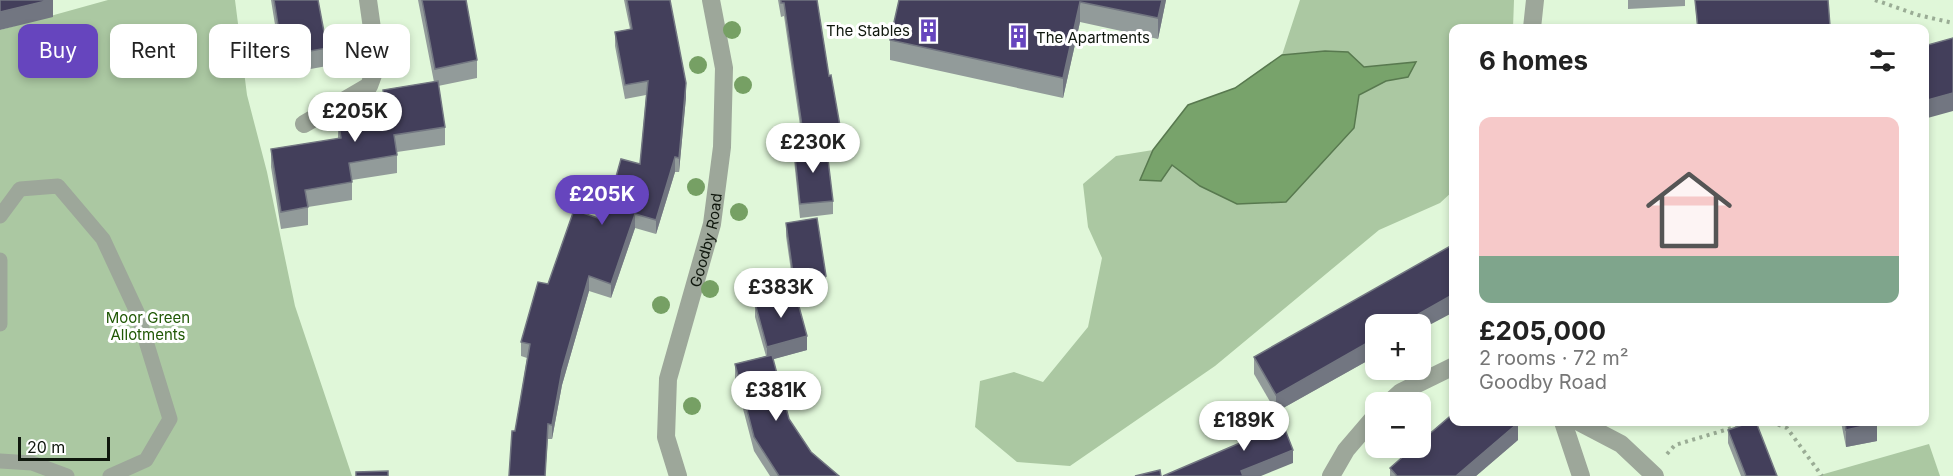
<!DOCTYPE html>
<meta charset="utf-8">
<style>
:root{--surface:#fff;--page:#f6f6f6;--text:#222;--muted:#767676;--line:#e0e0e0;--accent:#6645be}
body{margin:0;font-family:Inter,sans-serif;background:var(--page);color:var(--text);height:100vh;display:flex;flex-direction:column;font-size:22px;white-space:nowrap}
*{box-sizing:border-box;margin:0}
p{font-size:20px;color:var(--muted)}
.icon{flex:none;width:33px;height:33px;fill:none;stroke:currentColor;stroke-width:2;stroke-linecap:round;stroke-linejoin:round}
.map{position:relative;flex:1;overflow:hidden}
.drawer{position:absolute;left:1449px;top:24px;width:480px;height:402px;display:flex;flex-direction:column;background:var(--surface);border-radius:12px;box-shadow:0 3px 9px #0003}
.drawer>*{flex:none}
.banner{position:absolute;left:18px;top:24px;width:570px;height:54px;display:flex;gap:12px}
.fabs{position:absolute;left:1365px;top:314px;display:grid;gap:12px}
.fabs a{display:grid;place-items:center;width:66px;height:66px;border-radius:12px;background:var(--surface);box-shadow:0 3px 9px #0003;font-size:30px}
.scale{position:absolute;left:18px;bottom:15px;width:92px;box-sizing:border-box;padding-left:6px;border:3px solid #0f170d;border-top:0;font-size:16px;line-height:21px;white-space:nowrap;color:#0f170d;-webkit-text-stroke:4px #fff;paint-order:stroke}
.price{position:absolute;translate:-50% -51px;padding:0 14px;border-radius:21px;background:#fff;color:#222;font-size:20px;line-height:39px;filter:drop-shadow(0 2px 3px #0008)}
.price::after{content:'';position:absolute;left:50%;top:36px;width:18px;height:14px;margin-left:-9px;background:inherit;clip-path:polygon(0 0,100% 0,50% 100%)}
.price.current{background:var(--accent);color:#fff}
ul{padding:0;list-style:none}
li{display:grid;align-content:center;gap:12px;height:318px;padding:0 30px}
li+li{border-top:2px solid var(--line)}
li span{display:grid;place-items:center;height:186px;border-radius:12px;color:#555}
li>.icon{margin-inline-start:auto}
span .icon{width:108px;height:108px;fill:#fffc;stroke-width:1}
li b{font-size:26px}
h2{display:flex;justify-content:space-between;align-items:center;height:72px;padding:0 30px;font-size:26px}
.tag{padding:0 21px;border-radius:12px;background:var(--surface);box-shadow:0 3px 9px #0003;font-size:21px;line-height:54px}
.tag.current{background:var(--accent);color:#fff}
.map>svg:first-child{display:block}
.green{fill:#abc8a2}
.water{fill:#78a36b;stroke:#58794f;stroke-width:1.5}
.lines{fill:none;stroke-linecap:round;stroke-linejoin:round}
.path{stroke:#9aac95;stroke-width:4;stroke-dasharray:3 4.5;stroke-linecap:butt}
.lane{stroke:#9da79a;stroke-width:15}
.street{stroke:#9da79a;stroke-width:18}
.tree{fill:#76a064}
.wall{fill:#929b9a}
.shaded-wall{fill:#727681}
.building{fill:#433f5b;stroke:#727681;stroke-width:1.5}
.labels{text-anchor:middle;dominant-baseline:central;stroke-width:6;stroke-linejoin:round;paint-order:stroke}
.poi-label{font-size:15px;fill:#0f170d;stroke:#fff;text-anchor:end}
.street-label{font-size:15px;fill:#0f170d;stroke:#fff}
.park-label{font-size:15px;fill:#205805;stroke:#fff}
</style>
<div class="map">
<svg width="1953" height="476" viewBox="0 0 1953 476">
<rect width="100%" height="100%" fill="#e0f7d9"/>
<!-- green -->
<g class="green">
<polygon points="108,0 235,0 247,95 267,172 295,306 352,476 0,476 0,30"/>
<polygon points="1300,0 1514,0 1513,28 1454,28 1453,191 1440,203 1379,230 1215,366 1070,466 1017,462 975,427 980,381 1014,372 1043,382 1088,327 1102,258 1088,227 1083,184 1116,156 1153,150 1141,180 1172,165 1200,186 1354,128 1359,95 1386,81 1408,77 1415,62 1364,67 1324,51 1282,55"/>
<polygon points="1929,444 1940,476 1817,476"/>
</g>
<!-- water -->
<polygon class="water" points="1325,51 1348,52 1364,67 1416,62 1408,77 1386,81 1359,95 1354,128 1286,202 1237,204 1200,186 1172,165 1161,181 1140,180 1153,150 1188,105 1235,88 1282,55"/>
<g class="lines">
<!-- path -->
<g class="path">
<polyline points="1875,0 1918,15 1953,23"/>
<polyline points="1771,422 1787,428 1822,476"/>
<polyline points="1667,454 1675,445 1752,422"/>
</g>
<!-- lane -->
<g class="lane">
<polyline points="0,216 20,189 58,186 103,239 137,312 170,419 146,460 110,476"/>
<polyline points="0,260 0,324"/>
<polyline points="0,461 32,463 67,476"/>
</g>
<!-- street -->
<g class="street">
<polyline points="1532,28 1535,0"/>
<polyline points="304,124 369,86 377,64 368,0"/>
<polyline points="1390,402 1401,392 1454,366"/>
<polyline points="1563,422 1581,476"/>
<polyline points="1579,422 1621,444 1655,476"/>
<path id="s1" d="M678,476L666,437L668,379L712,224L722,147L724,68L711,0"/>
<polyline points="1331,476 1346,450 1376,415"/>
</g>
</g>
<!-- trees -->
<g class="tree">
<circle cx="732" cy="30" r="9"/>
<circle cx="698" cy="65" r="9"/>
<circle cx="743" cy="85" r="9"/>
<circle cx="696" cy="187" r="9"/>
<circle cx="739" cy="212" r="9"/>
<circle cx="710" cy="289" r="9"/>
<circle cx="661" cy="305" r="9"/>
<circle cx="692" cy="406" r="9"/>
</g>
<!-- wall -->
<g class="wall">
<polygon points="271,0 318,0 327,48 327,66 283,74"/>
<polygon points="418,0 466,0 477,60 477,78 438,86 445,127 445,145 397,152 397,173 352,180 352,200 308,207 308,225 281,229 271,167 271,149 338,139 338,119 384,111 383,90 434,82"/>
<polygon points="624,0 670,0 686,97 679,172 675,172 656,234 635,228 611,298 589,291 562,385 552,439 548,439 545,476 509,476 515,431 527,358 521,356 521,342 548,284 604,220 640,164 646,95 625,99 615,46 615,32 630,29"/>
<polygon points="778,0 817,0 829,76 840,126 840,140 806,145 833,201 833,214 800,218 794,160 794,147 803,146 784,16 781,17"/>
<polygon points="899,0 1166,0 1158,39 1080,22 1063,98 890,60 890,40"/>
<polygon points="1628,0 1685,0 1685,6 1628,9"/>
<polygon points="1695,0 1828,0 1830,28 1697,28"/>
<polygon points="786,223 826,276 826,289 795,294 807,350 773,359 789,419 811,452 839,476 770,476 754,451 735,378 735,364 766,356 755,317 755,303 794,292 786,236"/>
<polygon points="1376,324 1376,356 1276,412 1254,374 1254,357"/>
<polygon points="1841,422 1877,422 1877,441 1846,447"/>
<polygon points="1242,428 1293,463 1242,442"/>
<polygon points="1728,430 1777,476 1741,476 1728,443"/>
<polygon points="1518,440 1476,476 1390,476 1390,468"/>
</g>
<!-- shaded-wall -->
<g class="shaded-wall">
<polygon points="50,0 53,0 53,17 0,30 0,12"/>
<polygon points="1162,0 1166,0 1158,39 1158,18"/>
<polygon points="1080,2 1080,22 1063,98 1063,78"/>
<polygon points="686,83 686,97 679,172 679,158"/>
<polygon points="1953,93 1953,111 1924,119 1924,101"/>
<polygon points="675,157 675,172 656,234 656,220"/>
<polygon points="635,214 635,228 611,298 611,284"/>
<polygon points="589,276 589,291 562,385 552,439 552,425 562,370"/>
<polygon points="1454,294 1454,312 1420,330 1420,324 1401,324"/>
<polygon points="807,336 807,350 767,361 767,347"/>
<polygon points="1376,338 1376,356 1276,412 1276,395"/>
<polygon points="1518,423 1518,440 1476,476 1456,476"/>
<polygon points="1877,423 1877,441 1846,447 1846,430"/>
<polygon points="1293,450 1293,463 1261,476 1241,476 1241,471"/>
</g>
<!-- building -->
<g class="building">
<polygon points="0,0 50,0 0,12"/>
<polygon points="274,0 318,0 327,48 283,56"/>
<polygon points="422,0 466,0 477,60 435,69"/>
<polygon points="627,0 670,0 686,83 679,158 675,157 656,220 635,214 611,284 589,276 562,370 552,425 548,424 545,476 509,476 512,431 515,431 530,344 521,342 538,282 548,284 574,210 604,220 621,159 640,164 648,81 625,85 615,32 632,29"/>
<polygon points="781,0 817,0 829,76 831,75 840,126 803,133 784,3 781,3"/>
<polygon points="899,0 1162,0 1158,18 1080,2 1063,78 890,40"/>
<polygon points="1695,0 1828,0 1830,26 1797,28 1698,28"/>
<polygon points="1953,38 1953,93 1924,101 1924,46"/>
<polygon points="438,81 445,127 394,135 397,155 349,163 352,182 305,190 308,207 281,212 271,149 341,138 338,119 387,111 383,90"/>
<polygon points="826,143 833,201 800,204 794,147"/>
<polygon points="817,218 826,276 794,281 786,223"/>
<polygon points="1454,244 1454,294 1401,324 1376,324 1376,338 1276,395 1254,357"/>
<polygon points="795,292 807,336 767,347 755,303"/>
<polygon points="772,355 789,419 811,452 839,476 779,476 754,437 735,364"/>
<polygon points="1454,413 1454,422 1516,422 1518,423 1456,476 1397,476 1390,468 1414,447 1420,447 1420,442"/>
<polygon points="1279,414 1293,450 1241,471 1243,476 1163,476 1247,440 1242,428"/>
<polygon points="1751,422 1756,422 1777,476 1746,476 1728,430"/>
<polygon points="1845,422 1877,422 1877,423 1846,430"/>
<polygon points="1160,470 1161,476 1135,476"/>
<polygon points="388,471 388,476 356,476 356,472"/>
</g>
<!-- icons -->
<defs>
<symbol id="building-bare" viewBox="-9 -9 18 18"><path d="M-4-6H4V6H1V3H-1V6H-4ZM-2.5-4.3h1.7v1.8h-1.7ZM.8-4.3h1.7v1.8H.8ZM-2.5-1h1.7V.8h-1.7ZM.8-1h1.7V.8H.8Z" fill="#6645be" stroke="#fff" stroke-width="2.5" paint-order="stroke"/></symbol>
</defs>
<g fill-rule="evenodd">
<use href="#building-bare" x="912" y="14" width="33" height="33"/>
<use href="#building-bare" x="1002" y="20" width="33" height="33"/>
</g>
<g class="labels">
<!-- poi labels -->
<g class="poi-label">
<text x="910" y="30">The Stables</text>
<text x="1036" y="37" text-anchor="start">The Apartments</text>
</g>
<!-- street labels -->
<g class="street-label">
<text stroke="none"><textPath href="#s1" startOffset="243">Goodby Road</textPath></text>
</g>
<!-- park labels -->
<g class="park-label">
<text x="148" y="317">Moor Green<tspan x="148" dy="17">Allotments</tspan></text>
</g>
</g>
</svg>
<div class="fabs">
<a>+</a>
<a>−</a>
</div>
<div class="scale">20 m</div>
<b class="price" style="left:355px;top:143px">£205K</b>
<b class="price" style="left:813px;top:174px">£230K</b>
<b class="price current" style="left:602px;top:226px">£205K</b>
<b class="price" style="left:781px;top:319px">£383K</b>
<b class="price" style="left:776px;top:422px">£381K</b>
<b class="price" style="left:1244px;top:452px">£189K</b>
<div class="banner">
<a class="tag current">Buy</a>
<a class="tag">Rent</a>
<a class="tag">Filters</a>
<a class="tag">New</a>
</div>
<section class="drawer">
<h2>6 homes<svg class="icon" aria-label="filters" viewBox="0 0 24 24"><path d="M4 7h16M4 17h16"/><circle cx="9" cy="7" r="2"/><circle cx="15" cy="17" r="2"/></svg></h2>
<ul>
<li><span style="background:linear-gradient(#f6c9c9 75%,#7fa58c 0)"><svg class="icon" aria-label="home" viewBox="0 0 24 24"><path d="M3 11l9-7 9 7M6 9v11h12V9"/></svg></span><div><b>£205,000</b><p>2 rooms · 72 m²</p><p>Goodby Road</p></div></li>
</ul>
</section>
</div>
